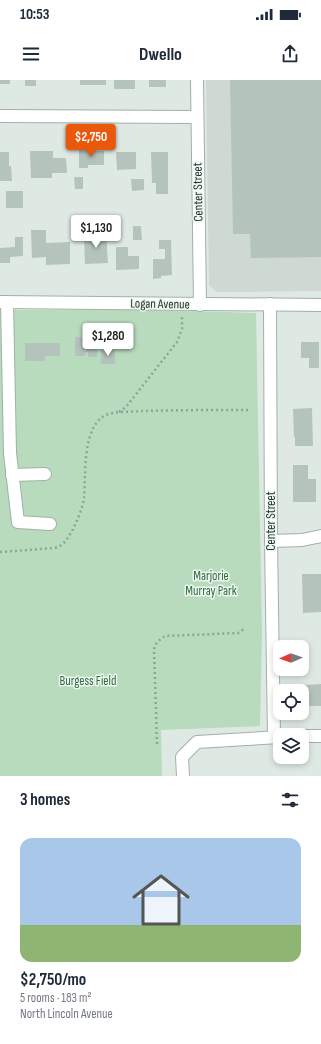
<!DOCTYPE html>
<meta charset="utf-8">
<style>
:root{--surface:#fff;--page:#f2f2f3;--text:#1f2937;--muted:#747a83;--line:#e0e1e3;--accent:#ea580c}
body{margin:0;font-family:"Sofia Sans Condensed",sans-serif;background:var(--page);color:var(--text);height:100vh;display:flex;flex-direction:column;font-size:15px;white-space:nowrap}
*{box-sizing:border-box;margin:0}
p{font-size:13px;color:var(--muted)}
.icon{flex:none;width:22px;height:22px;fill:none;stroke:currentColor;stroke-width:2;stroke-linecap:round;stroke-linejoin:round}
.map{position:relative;height:696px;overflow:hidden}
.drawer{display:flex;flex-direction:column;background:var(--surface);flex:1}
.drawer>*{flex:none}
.needle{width:26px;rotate:268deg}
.controls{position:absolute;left:273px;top:560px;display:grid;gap:8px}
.controls a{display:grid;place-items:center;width:36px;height:36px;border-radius:8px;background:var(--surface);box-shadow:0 2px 6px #0003;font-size:20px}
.price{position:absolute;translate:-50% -34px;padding:0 9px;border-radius:4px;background:#fff;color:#222;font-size:13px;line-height:26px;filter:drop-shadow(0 1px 2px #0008)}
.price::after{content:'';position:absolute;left:50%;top:24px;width:12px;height:9px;margin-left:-6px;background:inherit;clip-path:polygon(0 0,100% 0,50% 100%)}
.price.selected{background:var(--accent);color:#fff}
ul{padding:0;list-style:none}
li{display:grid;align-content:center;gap:8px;height:212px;padding:0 20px}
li+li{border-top:1px solid var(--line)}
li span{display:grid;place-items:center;height:124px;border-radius:12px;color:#555}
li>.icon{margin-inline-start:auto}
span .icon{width:72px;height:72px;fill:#fffc;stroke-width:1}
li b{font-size:17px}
h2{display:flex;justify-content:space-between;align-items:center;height:48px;padding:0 20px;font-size:17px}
.status{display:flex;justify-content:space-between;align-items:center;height:28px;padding:0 20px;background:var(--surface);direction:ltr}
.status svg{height:11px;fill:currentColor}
header{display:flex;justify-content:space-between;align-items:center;height:52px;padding:0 20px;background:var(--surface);font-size:18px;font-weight:700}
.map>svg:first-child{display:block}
.built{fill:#cdd9d2}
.green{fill:#b8dabd}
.building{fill:#b4c4bc}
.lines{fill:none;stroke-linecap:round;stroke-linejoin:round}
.minor-casing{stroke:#a2b0a9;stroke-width:14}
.path{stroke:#81ab99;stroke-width:2.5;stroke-dasharray:2 3;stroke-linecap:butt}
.minor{stroke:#fff;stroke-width:12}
.labels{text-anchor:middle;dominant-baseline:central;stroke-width:3;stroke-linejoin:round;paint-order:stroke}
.street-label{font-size:13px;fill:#21382f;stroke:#eff6f2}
.park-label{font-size:13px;fill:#2d6c3f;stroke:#eff6f2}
</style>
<div class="status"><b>10:53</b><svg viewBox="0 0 49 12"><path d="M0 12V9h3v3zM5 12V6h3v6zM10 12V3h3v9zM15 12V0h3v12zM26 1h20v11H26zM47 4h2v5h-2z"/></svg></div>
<header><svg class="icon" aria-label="menu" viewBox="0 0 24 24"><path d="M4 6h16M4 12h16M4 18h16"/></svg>Dwello<svg class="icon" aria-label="share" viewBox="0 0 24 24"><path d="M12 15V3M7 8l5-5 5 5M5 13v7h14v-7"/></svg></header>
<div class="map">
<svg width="321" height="696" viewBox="0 0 321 696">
<rect width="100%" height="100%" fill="#dfe9e3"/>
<!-- built -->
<polygon class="built" points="206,0 321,0 321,211 217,212 209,205"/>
<!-- green -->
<polygon class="green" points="0,230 160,230 256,233 262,551 260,646 161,650 162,696 0,696"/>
<!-- building -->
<g class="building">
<rect x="0" y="0" width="10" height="4"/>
<rect x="25" y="0" width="11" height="6"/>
<rect x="80" y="0" width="26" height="5"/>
<rect x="114" y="0" width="21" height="9"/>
<rect x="149" y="0" width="17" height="7"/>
<polygon points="230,0 321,0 321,177 251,178 250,154 233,154"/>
<polygon points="79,70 104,71 104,85 88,85 88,88 79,88"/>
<polygon points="30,71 53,71 53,78 66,78 67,93 52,93 52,98 31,98"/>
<polygon points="0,72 9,72 9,86 11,86 12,101 0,101"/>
<polygon points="116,72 136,72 136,89 117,90"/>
<polygon points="151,72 168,72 168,114 156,114 156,103 152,103"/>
<polygon points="74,97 83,97 83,109 75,109"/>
<polygon points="131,99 144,99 144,110 132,111"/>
<rect x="6" y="111" width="17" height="17"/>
<polygon points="133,146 141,146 142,160 133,160"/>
<polygon points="31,150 46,150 46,163 70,162 70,184 46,185 46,177 32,178"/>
<polygon points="106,153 108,183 85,184 84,154"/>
<polygon points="15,157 23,157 23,176 10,177 10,183 0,183 0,168 15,167"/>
<polygon points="159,160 171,160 172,195 161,196 161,198 153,199 153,179 165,179 165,169 159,169"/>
<polygon points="116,167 128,167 128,176 139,176 139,189 116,190"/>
<polygon points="84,255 88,256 88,258 100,258 100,268 97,268 97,277 88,277 88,272 85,272 85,276 75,276 75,257 84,257"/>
<polygon points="301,262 319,262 319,288 309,288 309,278 301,278"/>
<polygon points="25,263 60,263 60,276 45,276 45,281 25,281"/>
<rect x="101" y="270" width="14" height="14"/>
<polygon points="312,328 313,366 295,366 295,357 294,357 293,329"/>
<polygon points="293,385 308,385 308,399 316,399 316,422 293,422"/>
<polygon points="302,494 321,494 321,532 303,533"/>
<polygon points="321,604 321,626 303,626 303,605"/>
</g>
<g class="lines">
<defs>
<g id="minor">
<polyline points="197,0 200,225"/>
<polyline points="0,36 197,37"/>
<polyline points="0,222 321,225"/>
<polyline points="7,222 10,373 18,442 50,444"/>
<polyline points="270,224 271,461 274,657"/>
<polyline points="12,395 45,394"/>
<polyline points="271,461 302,460 321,456"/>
<polyline points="302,656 321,656"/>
<polyline points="183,696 182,677 197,662 280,657"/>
</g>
</defs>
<!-- minor casing -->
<use href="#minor" class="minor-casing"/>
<!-- path -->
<g class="path">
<polyline points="119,332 126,327 177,262 182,249 182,236"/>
<path d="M0,472L54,468C64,466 67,459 72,451C77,441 82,430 84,419C86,397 81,342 109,334C119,331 131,332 142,331C177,330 213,330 248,330"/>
<polyline points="157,664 154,569 157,562 165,556 238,553 244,549"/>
</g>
<!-- minor -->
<use href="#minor" class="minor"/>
</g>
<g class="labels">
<!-- street labels -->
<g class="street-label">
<text transform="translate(198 112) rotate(-91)">Center Street</text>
<text transform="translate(160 224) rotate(1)">Logan Avenue</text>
<text transform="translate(271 441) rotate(-90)">Center Street</text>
</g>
<!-- park labels -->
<g class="park-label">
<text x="211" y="496">Marjorie<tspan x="211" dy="15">Murray Park</tspan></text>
<text x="88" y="601">Burgess Field</text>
</g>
</g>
</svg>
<div class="controls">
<a><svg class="needle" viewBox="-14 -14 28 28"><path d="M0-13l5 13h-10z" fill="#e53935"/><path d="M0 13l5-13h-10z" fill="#747a83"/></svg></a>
<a><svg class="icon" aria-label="locate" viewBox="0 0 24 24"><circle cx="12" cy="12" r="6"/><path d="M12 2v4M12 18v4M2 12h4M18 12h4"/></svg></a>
<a><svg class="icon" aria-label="layers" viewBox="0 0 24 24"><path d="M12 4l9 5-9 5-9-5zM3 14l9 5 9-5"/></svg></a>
</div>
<b class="price selected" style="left:91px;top:78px">$2,750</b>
<b class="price" style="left:96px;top:169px">$1,130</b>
<b class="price" style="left:108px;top:277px">$1,280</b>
</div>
<section class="drawer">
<h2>3 homes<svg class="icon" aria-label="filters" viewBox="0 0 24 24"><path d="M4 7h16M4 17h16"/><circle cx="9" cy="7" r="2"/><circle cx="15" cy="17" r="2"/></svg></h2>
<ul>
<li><span style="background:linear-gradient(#a9c7e8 70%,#8fb573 0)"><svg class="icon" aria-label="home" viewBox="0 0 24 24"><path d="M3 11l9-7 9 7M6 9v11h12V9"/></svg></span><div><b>$2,750/mo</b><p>5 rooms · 183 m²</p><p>North Lincoln Avenue</p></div></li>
</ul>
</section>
